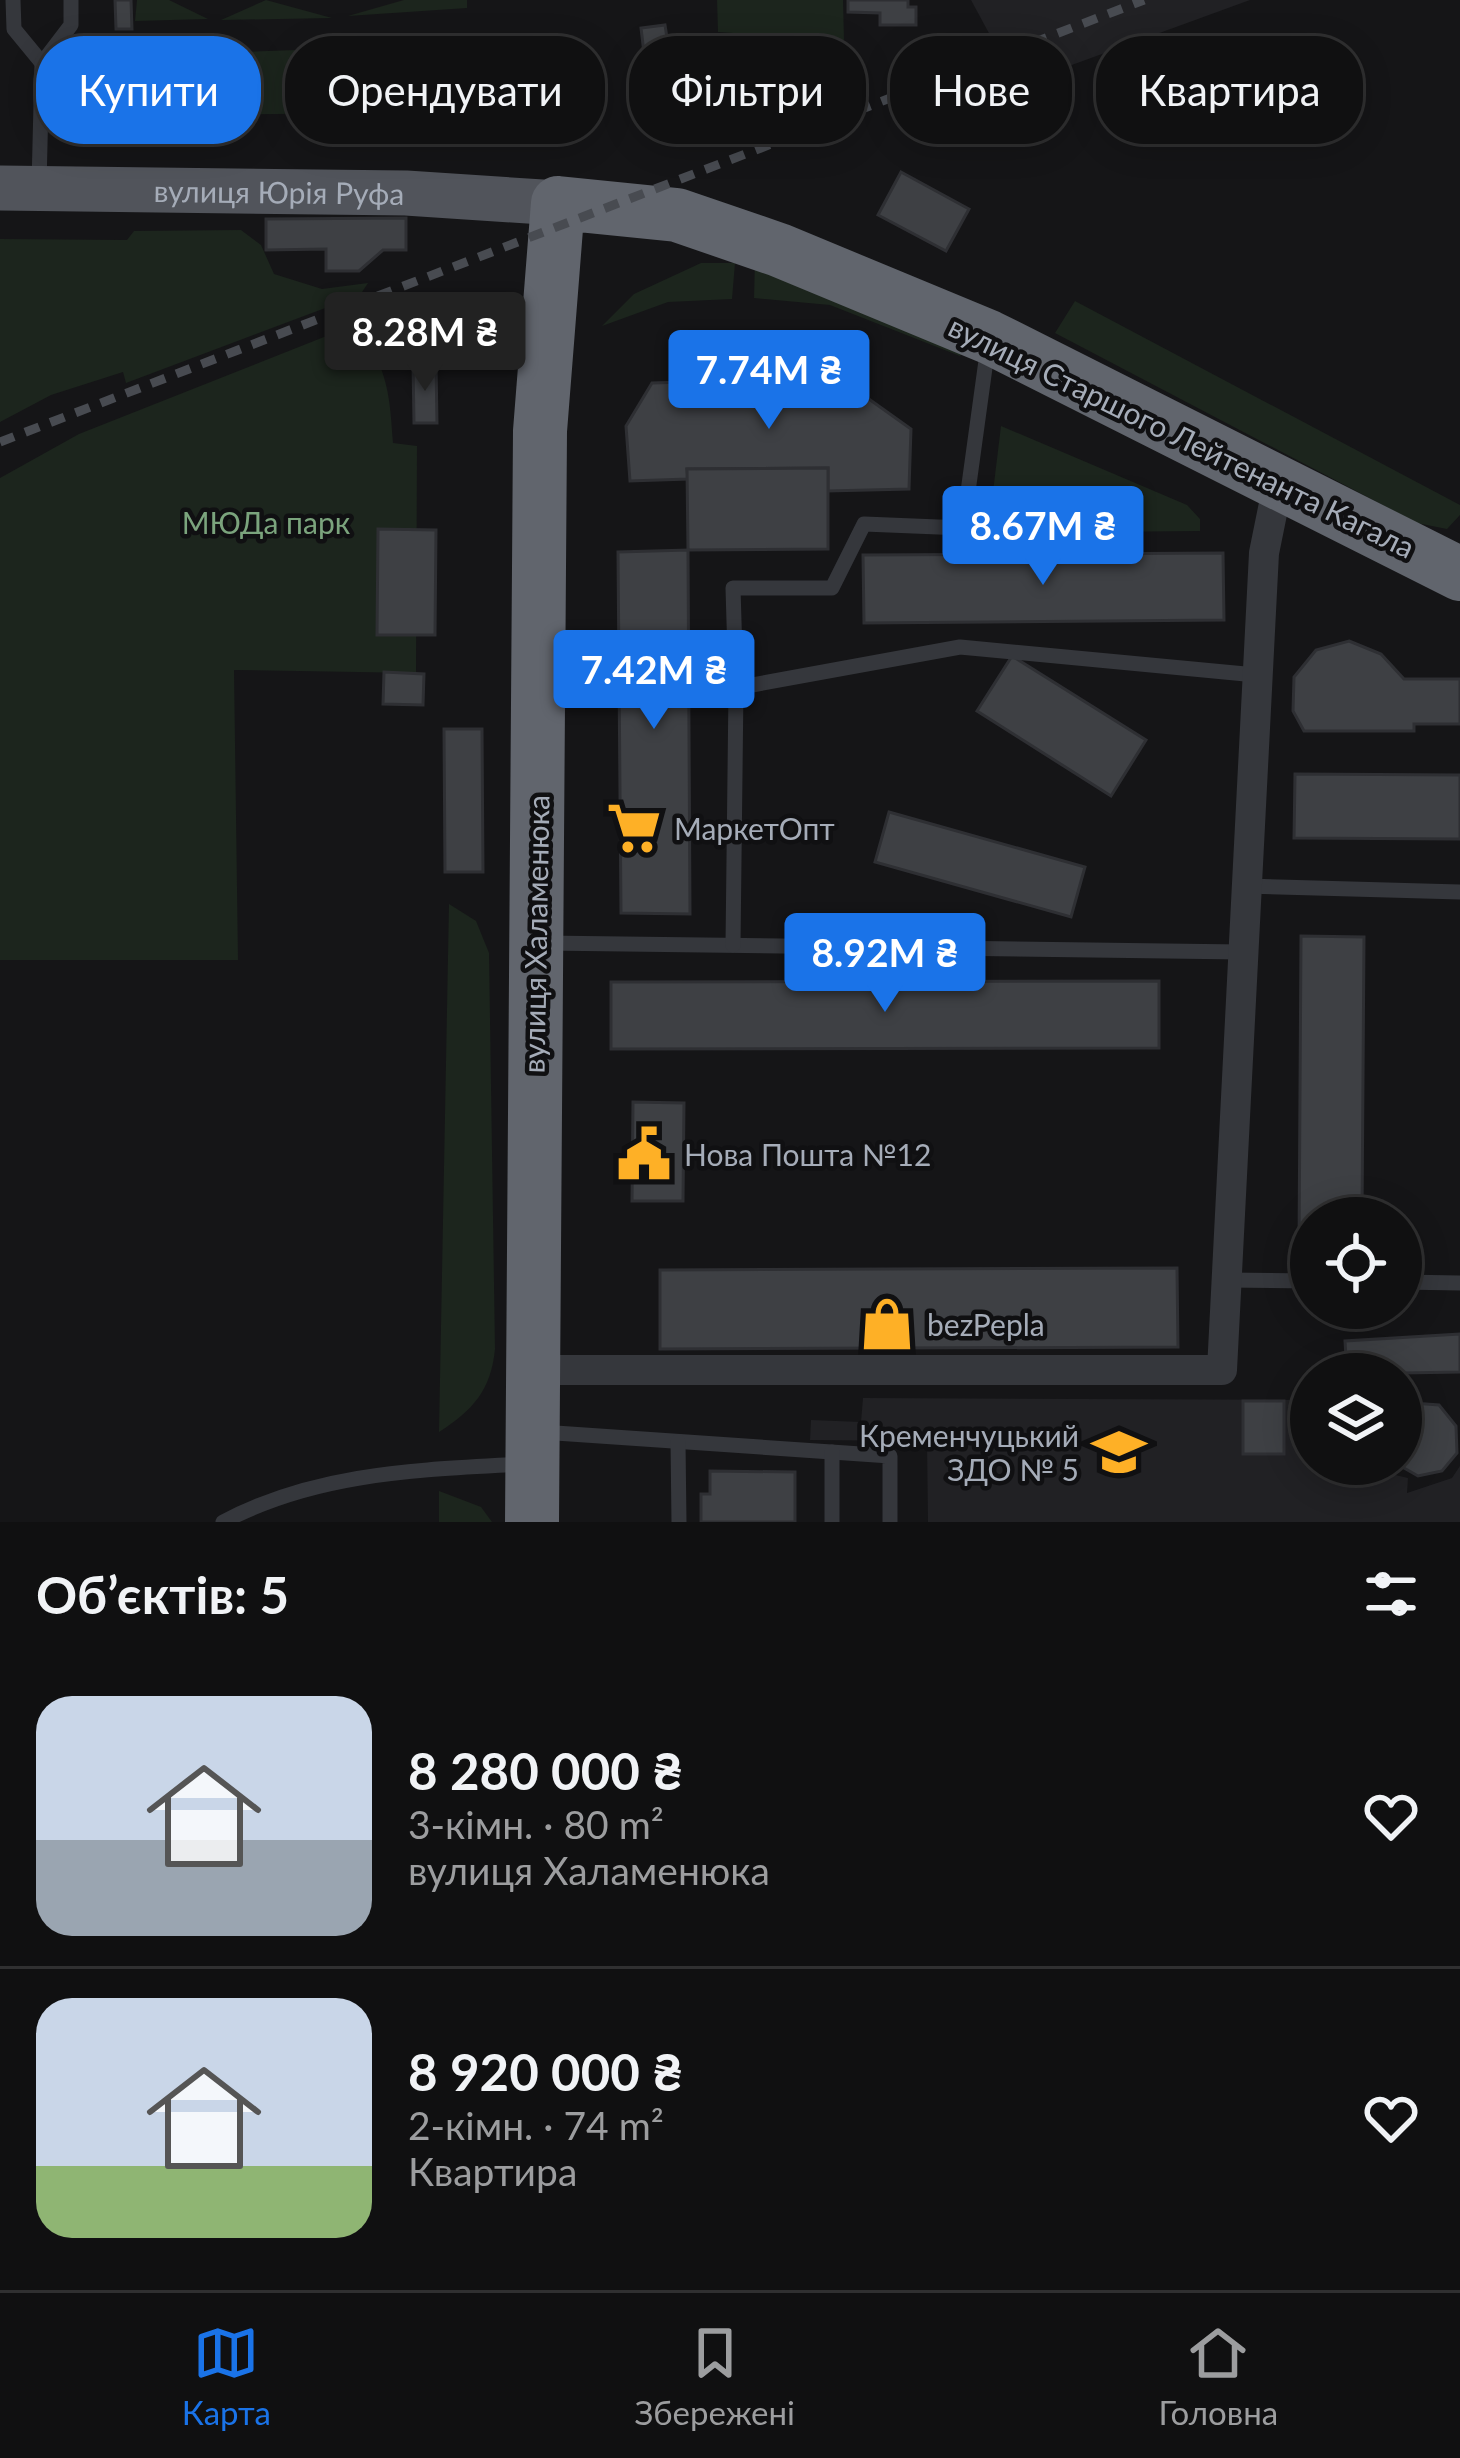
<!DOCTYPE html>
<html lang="uk">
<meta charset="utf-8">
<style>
:root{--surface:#101011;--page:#1e1e1f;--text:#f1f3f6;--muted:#9c9d9f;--line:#303031;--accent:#1a73e8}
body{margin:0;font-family:Lato,sans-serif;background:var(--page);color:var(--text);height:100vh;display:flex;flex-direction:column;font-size:45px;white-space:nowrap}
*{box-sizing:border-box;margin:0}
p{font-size:39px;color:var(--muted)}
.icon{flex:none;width:66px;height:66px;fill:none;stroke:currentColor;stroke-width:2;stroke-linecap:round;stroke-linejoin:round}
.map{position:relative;height:1522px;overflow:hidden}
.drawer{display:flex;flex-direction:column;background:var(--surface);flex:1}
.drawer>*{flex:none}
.top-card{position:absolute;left:36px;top:36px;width:1389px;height:108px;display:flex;gap:24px}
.tools{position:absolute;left:1290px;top:1197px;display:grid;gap:24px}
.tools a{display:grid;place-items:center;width:132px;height:132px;border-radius:50%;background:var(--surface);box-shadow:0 6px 30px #0003,0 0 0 3px var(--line);font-size:60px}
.price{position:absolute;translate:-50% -102px;padding:0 27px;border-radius:12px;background:var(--accent);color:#fff;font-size:39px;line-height:78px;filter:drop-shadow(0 3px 6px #0008)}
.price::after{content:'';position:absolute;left:50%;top:72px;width:36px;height:27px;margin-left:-18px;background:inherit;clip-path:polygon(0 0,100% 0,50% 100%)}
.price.active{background:#222;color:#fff}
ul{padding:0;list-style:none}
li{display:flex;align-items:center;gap:36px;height:300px;padding:0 36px}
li+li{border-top:3px solid var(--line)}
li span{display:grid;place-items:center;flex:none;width:336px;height:240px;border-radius:36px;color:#555}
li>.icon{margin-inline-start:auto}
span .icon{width:144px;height:144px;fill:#fffc;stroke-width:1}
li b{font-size:51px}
h2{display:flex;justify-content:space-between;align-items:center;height:144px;padding:0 36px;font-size:51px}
.tag{padding:0 42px;border-radius:48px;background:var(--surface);box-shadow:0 6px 30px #0003,0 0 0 3px var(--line);font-size:42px;line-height:108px}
.tag.active{background:var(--accent);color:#fff}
.dock{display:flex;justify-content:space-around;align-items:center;height:168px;border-top:3px solid var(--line);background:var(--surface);font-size:33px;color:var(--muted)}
.dock a{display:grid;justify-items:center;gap:6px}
.dock .active{color:var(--accent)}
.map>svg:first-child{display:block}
.built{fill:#212124}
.green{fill:#1c251d}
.building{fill:#3e4044;stroke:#2e2f33;stroke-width:3}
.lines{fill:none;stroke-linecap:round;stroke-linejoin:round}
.lane{stroke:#35373c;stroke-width:15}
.street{stroke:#35373c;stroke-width:30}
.primary{stroke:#51545b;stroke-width:45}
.highway{stroke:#61656d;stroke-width:54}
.rail{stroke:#484b51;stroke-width:9;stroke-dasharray:15 12;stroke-linecap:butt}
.labels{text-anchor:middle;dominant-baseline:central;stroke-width:9;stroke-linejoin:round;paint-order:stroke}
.street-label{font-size:30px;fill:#a5acb8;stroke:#101012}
.park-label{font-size:30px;fill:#7ba47d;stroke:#101012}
.poi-label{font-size:30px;fill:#a5acb8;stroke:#101012;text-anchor:start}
</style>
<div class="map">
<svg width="1460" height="1522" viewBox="0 0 1460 1522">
<rect width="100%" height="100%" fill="#151517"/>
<!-- built -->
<g class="built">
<polygon points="971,0 1250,0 1017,85"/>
<polygon points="863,1398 1311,1400 1311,1464 1372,1464 1374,1470 1408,1478 1407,1493 1452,1478 1460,1466 1460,1522 928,1522 927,1441 810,1440 811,1420 861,1422"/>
</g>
<!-- green -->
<g class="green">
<polygon points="137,0 169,0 208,19 135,21"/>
<polygon points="266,0 332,18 221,20"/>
<polygon points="404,0 467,0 467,8 348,16"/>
<polygon points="717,0 843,0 844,40 718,32"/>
<polygon points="466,44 465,112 107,116 93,90 96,57"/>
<polygon points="241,230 261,245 274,274 322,289 368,283 360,295 126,383 123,372 51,395 0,422 0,239 127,240 134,231"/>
<polygon points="755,260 964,350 960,356 830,305 754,298"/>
<polygon points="701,263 735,263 732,299 668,302 602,326 634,294"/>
<polygon points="1075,301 1460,505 1460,515 1447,529 1417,523 1055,333"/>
<path d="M359,335C389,365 390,402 393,443L417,446L416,673L234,670L238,960H0V478L79,434L324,337Z"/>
<polygon points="1001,426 1187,505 1200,519 1200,531 988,533"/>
<path d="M449,904L476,921L489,953L495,1349C491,1390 473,1410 439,1432Z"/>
<polygon points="439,1491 481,1507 492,1522 439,1522"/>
</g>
<!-- building -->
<g class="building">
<polygon points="115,0 131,0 132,29 116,29"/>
<polygon points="848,0 908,0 908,7 916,7 916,25 880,25 880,13 848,12"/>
<polygon points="665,25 669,50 644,53 641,28"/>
<polygon points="729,40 808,46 807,62 832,64 830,94 805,92 802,119 723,113"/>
<polygon points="901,172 969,209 946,251 878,215"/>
<polygon points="406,218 406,250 383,250 359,271 326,271 326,249 266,250 266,219"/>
<polygon points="413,364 436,364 437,423 414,423"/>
<polygon points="838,377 911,429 909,489 828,491 828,468 687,469 688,479 630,481 626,426 652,383"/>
<polygon points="828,468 828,549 688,550 687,469"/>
<polygon points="378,529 436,530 435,635 377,635"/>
<polygon points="688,550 690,914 621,913 618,552"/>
<polygon points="1223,553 1224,620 864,623 863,555"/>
<polygon points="1349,641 1381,654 1404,679 1460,679 1460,724 1414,724 1414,731 1304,731 1293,711 1294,677 1316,650"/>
<polygon points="1012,656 1146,740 1111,796 977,711"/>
<polygon points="384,672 424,674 423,705 383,704"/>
<polygon points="444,729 482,729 483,872 445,872"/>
<polygon points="1295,774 1460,775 1460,839 1294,838"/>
<polygon points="889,812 1085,867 1071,917 875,862"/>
<polygon points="1301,936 1364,937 1362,1218 1311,1218 1311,1247 1299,1247"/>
<polygon points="1159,981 1159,1048 611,1049 611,982"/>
<polygon points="633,1102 684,1103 683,1201 632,1201"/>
<polygon points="1177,1268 1178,1347 660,1349 660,1270"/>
<polygon points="1460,1334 1460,1372 1347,1374 1345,1341"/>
<rect x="1243" y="1401" width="41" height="53"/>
<polygon points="1413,1403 1439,1405 1456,1426 1457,1453 1442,1471 1418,1476 1397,1464 1401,1410"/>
<polygon points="710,1471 795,1472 795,1522 701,1522 701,1494 710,1494"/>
</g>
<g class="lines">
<!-- lane -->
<g class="lane">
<polyline points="13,0 14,29 42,63"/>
<polyline points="39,185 42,63 71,25 71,0"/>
<polyline points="736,688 733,588 832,588 864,524 963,528 988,346"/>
<polyline points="1246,886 1460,892"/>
<polyline points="544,943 1242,952"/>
<polyline points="733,945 736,688 960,647 1256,675"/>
<polyline points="1227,1280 1311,1281"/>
<polyline points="1401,1282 1460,1283"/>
<polyline points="541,1432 890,1456 890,1522"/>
<polyline points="678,1442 679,1522"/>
<polyline points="832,1452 832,1522"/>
<path d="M223,1522C317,1472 419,1470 522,1464"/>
</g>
<!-- street -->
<polyline class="street" points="531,1370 1222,1370 1264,553 1279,479"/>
<!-- primary -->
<path class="primary" id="s1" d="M0,188L406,193L558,203"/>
<!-- highway -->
<polyline class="highway" points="532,1522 540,431 558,203 677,215 779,250 989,337 1460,574"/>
<!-- rail -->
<polyline class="rail" points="0,442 1144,0"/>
</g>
<!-- icons -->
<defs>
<symbol id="supermarket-bare" viewBox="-9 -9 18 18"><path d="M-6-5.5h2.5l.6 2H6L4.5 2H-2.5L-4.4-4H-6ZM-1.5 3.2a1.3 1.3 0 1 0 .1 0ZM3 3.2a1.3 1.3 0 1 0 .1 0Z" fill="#feb026" stroke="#101012" stroke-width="2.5" paint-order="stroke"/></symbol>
<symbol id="civic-bare" viewBox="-9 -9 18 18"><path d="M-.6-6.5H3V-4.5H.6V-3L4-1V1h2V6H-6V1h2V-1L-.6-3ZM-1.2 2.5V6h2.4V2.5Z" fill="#feb026" stroke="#101012" stroke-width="2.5" paint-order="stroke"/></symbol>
<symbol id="shop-bare" viewBox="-9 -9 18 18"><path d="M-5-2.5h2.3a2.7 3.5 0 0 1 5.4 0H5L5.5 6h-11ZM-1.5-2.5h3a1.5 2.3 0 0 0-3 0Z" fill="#feb026" stroke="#101012" stroke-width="2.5" paint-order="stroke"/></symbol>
<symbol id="school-bare" viewBox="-9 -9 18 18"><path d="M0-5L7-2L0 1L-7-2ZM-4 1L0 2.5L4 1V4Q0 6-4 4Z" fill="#feb026" stroke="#101012" stroke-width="2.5" paint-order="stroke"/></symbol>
</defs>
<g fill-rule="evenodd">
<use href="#supermarket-bare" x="596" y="790" width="76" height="76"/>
<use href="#civic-bare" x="606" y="1116" width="76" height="76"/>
<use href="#shop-bare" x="849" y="1286" width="76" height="76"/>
<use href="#school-bare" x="1081" y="1414" width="76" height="76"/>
</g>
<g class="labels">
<!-- street labels -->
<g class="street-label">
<text stroke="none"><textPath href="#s1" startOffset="279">вулиця Юрія Руфа</textPath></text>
<text transform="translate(1182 436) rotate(26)">вулиця Старшого Лейтенанта Кагала</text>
<text transform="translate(535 934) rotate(-89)">вулиця Халаменюка</text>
</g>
<!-- park labels -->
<g class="park-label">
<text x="266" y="522">МЮДа парк</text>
</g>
<!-- poi labels -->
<g class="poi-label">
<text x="674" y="828">МаркетОпт</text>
<text x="684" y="1154">Нова Пошта №12</text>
<text x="927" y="1324">bezPepla</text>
<text x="1079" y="1435" text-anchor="end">Кременчуцький<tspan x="1079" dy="34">ЗДО № 5</tspan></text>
</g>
</g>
</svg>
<div class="tools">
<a><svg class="icon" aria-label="locate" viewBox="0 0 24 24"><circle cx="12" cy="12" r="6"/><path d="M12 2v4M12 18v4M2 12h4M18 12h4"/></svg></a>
<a><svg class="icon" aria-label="layers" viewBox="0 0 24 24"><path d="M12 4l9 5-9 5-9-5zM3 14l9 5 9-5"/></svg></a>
</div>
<b class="price active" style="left:425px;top:394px">8.28M ₴</b>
<b class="price" style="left:769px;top:432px">7.74M ₴</b>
<b class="price" style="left:1043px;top:588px">8.67M ₴</b>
<b class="price" style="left:654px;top:732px">7.42M ₴</b>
<b class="price" style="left:885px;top:1015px">8.92M ₴</b>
<div class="top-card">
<a class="tag active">Купити</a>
<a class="tag">Орендувати</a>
<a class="tag">Фільтри</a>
<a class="tag">Нове</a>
<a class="tag">Квартира</a>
</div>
</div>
<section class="drawer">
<h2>Об’єктів: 5<svg class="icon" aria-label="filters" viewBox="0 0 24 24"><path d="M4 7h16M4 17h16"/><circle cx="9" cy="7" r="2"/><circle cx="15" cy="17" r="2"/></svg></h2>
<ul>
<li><span style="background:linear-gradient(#c9d6e8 60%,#9aa5b1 0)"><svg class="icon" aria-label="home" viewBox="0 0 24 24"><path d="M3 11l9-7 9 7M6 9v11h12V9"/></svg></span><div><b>8 280 000 ₴</b><p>3-кімн. · 80 m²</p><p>вулиця Халаменюка</p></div><svg class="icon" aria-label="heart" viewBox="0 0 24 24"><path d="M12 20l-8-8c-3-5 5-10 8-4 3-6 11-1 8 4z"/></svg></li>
<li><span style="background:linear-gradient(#c9d6e8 70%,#8fb573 0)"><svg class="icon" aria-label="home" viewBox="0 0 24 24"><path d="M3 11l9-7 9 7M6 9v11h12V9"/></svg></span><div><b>8 920 000 ₴</b><p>2-кімн. · 74 m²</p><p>Квартира</p></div><svg class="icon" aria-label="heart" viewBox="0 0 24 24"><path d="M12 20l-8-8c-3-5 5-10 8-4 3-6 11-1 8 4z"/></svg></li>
</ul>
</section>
<nav class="dock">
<a class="active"><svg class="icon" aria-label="map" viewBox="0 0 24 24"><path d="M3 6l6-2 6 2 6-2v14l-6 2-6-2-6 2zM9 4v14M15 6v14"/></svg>Карта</a>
<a><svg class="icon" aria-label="saved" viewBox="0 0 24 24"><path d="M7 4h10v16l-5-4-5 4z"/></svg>Збережені</a>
<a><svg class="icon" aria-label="home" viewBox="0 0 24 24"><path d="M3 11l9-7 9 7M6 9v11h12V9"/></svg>Головна</a>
</nav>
